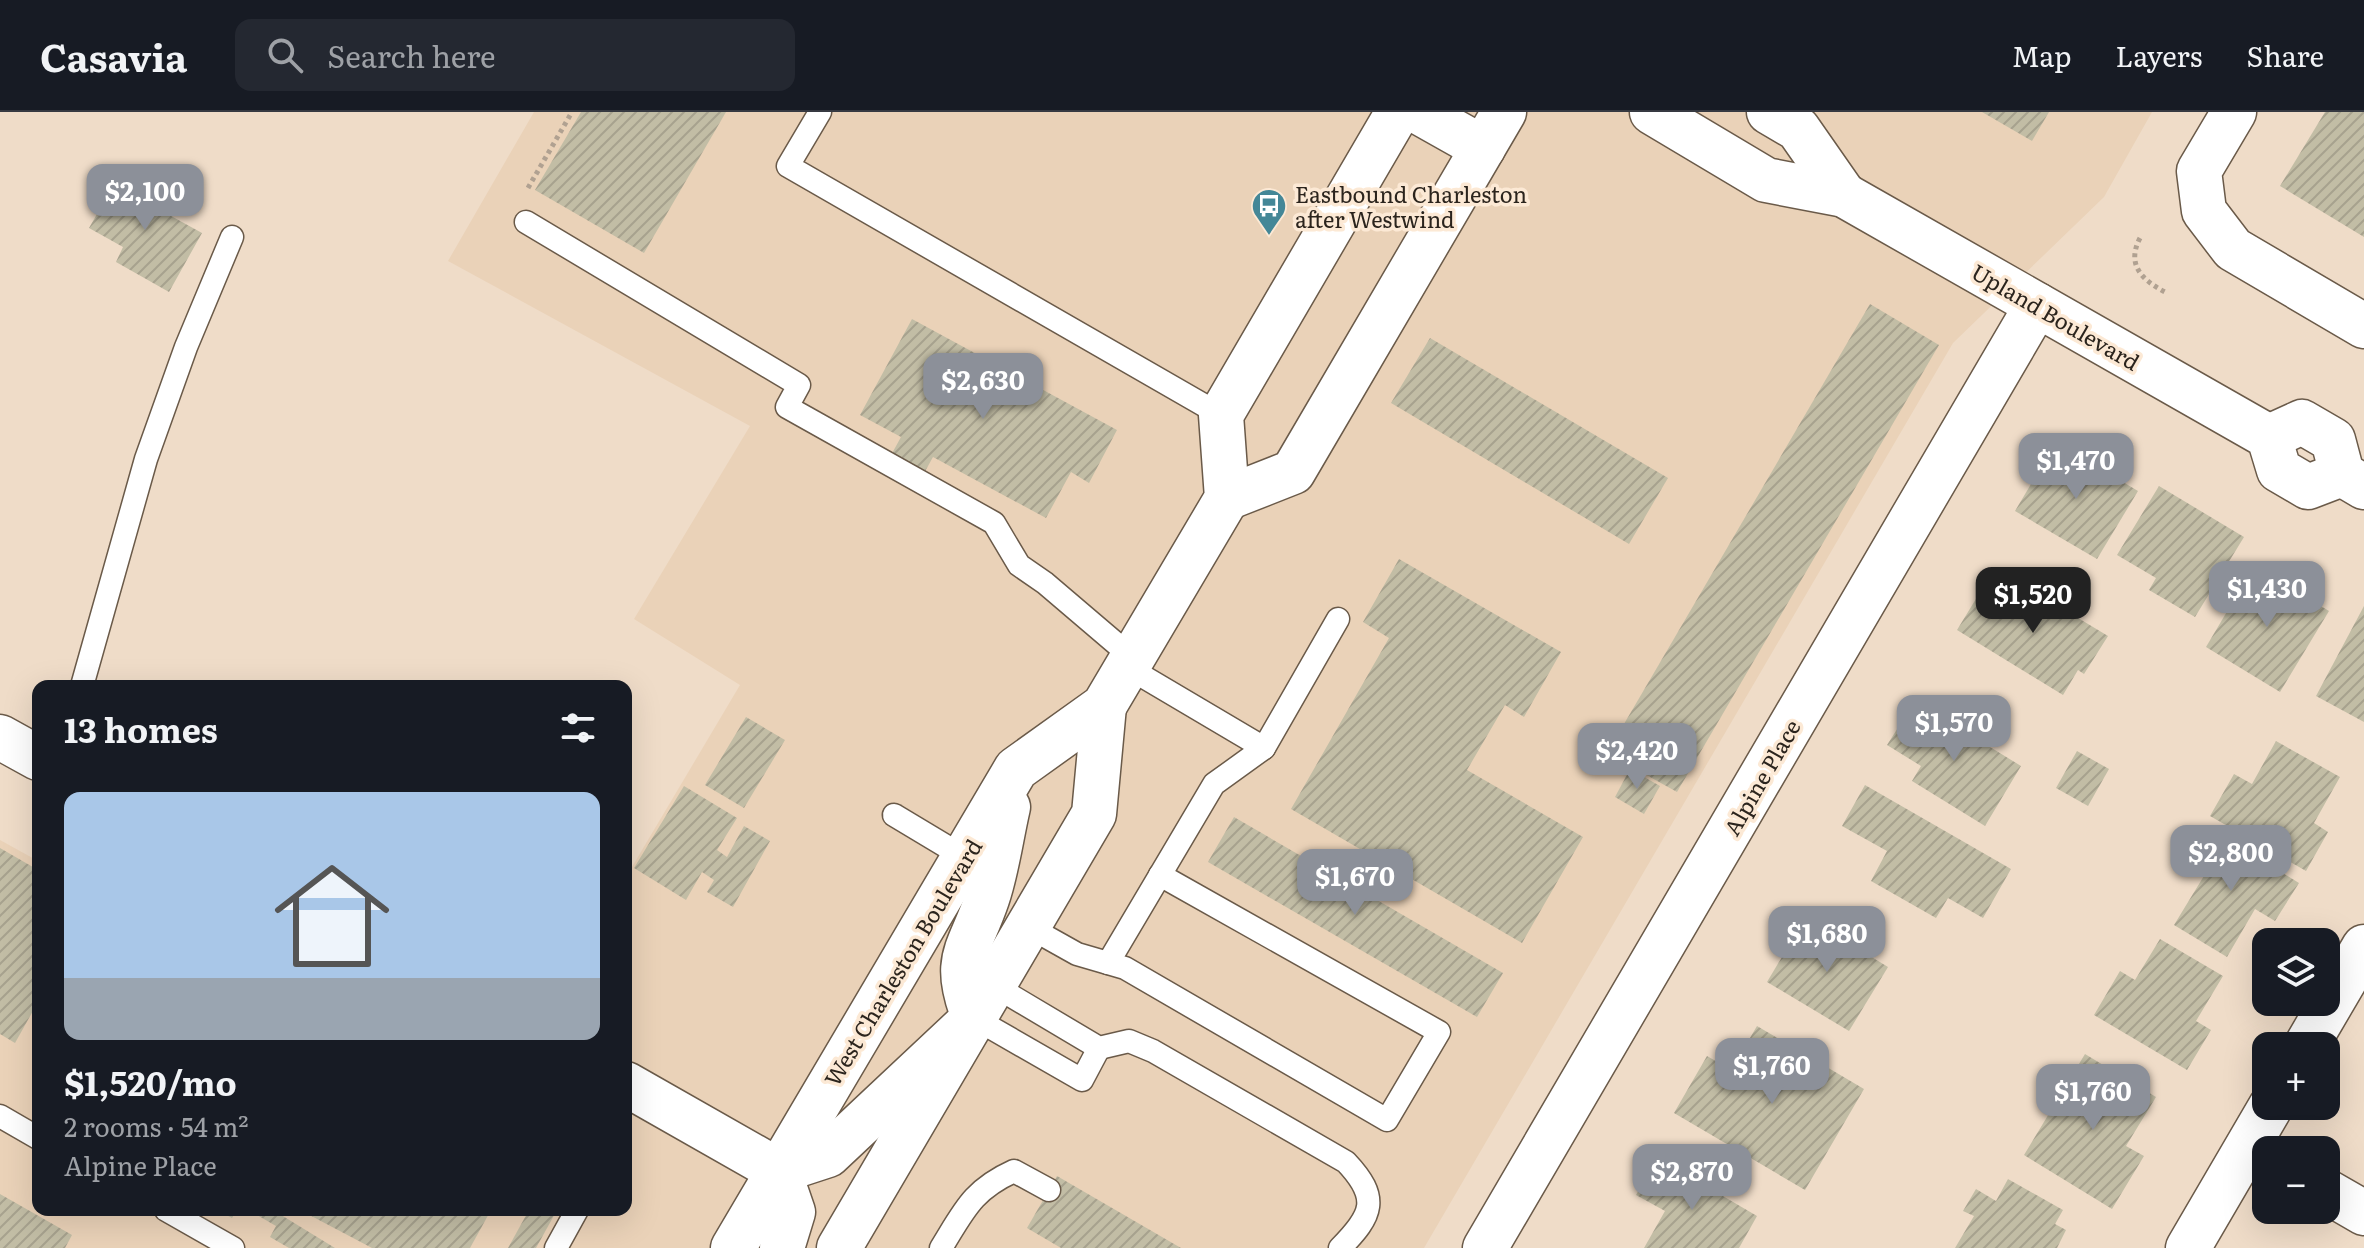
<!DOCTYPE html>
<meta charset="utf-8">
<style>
:root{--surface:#171b24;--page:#242831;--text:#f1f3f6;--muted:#9ea1a6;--line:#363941;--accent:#8c9099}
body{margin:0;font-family:Literata,serif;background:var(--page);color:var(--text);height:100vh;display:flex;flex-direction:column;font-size:30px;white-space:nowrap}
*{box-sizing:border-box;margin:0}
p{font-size:26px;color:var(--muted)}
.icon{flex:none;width:44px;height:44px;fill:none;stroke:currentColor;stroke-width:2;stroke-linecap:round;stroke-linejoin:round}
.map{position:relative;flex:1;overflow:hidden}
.panel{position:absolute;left:32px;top:568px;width:600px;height:536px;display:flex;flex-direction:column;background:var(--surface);border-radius:16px;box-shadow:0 8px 32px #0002}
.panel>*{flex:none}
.buttons{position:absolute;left:2252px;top:816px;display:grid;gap:16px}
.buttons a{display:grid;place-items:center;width:88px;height:88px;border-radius:16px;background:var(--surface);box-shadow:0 8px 32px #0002;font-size:40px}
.price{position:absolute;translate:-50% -68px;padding:0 18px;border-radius:16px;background:var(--accent);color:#fff;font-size:26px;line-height:52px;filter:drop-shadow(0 2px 4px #0008)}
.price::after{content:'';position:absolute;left:50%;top:48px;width:24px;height:18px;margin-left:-12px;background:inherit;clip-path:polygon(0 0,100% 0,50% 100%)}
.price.active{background:#222;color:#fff}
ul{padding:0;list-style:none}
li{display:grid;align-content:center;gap:16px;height:424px;padding:0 32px}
li span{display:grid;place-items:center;height:248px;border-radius:16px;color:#555}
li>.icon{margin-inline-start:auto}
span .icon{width:144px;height:144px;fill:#fffc;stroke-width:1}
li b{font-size:34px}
h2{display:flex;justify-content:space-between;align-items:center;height:96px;padding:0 32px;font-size:34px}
header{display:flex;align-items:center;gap:48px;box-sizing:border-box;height:112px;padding:0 40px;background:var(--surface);border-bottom:2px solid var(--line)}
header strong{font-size:38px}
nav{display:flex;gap:44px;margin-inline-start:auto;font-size:28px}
.search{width:560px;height:72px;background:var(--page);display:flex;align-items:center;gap:20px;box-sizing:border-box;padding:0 28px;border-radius:16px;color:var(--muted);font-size:30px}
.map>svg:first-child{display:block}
.built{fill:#ead2b8}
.building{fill:url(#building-hatch)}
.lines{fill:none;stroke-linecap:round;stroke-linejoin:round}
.lane-casing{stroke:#6a5a49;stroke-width:25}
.street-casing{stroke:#6a5a49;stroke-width:47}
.secondary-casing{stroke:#6a5a49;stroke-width:47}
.primary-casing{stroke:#6a5a49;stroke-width:47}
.path{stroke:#b0a191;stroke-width:5;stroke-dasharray:4 4;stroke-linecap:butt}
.lane{stroke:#fff;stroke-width:22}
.street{stroke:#fff;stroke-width:44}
.secondary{stroke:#fff;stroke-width:44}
.primary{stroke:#fff;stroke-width:44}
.labels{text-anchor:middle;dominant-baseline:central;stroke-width:7;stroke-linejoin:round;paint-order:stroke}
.poi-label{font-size:22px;fill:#2b241d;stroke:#fce9d5;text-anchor:start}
.street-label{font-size:22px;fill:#2b241d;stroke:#fce9d5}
</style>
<header>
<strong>Casavia</strong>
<div class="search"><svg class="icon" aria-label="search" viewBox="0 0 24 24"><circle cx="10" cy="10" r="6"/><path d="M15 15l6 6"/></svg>Search here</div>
<nav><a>Map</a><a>Layers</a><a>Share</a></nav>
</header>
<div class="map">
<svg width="2364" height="1136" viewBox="0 0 2364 1136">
<defs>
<pattern id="building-hatch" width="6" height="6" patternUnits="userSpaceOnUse" patternTransform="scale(2)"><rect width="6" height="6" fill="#c2bda5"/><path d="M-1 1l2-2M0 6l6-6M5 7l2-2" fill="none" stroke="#a7a28e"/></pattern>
</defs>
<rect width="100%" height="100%" fill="#efdcc8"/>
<!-- built -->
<polygon class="built" points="534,0 2152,0 2104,85 1953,231 1424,1136 0,1136 0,728 38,749 38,1098 626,1098 626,765 740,573 634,507 750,314 448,149"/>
<!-- building -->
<g class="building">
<polygon points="581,0 726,0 644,141 535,78"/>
<polygon points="1982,0 2049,0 2032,29"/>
<polygon points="2325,0 2364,0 2364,125 2280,74"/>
<polygon points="124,55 152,70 142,88 202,121 169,180 116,150 123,135 89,116"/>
<polygon points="1870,192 1939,233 1677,680 1607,641"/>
<polygon points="912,207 1117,318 1089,371 1071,360 1046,406 933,345 923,363 890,345 901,325 860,303"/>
<polygon points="1430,226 1668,366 1629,432 1391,291"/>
<polygon points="2056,330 2138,379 2097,447 2015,399"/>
<polygon points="2159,374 2244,425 2195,505 2149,478 2156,466 2117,443"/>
<polygon points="1399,447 1561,540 1524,605 1505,593 1467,658 1583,725 1522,831 1291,697 1389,526 1363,510"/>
<polygon points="2254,454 2329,499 2280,580 2206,535"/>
<polygon points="2020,471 2108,524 2084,562 2078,558 2063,583 1957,518 1985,472 2010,488"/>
<polygon points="2364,494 2364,610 2316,584"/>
<polygon points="1915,589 2021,654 1985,714 1912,669 1921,654 1887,633"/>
<polygon points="746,605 785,628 744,696 705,673"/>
<polygon points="2276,629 2340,665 2314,711 2328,720 2306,759 2210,704 2234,662 2252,672"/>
<polygon points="2077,639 2109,657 2088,694 2056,676"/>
<polygon points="1630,657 1660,674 1644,702 1615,685"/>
<polygon points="1865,673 2011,757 1983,806 1948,786 1936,806 1871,769 1887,739 1842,714"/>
<polygon points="684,674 737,706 717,738 727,745 744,714 770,729 733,795 707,780 714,768 702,760 686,788 634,756"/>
<polygon points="1234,705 1503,861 1477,905 1208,750"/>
<polygon points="2205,714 2299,771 2275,809 2255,797 2227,845 2174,813 2210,754 2189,741"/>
<polygon points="0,736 38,758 38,890 15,931 0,922"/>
<polygon points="1806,805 1888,855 1849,919 1767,870"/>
<polygon points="2160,827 2223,864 2196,909 2211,918 2187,958 2094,903 2120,859 2135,868"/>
<polygon points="1757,914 1864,977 1805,1078 1674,1001 1707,944 1731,958"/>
<polygon points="2085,942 2156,985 2126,1034 2144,1044 2112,1097 2024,1043"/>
<polygon points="1658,1046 1757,1104 1739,1136 1644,1136 1665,1099 1636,1083"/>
<polygon points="1057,1064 1181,1136 1061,1136 1027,1116"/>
<polygon points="2008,1067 2063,1098 2055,1112 2066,1118 2057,1136 1955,1136 1974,1104 1963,1099 1976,1077 1996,1089"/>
<polygon points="0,1082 72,1123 65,1136 0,1136"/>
<polygon points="218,1098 237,1098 232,1106"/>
<polygon points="260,1098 273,1098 335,1136 289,1136 270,1125 276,1114 257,1103"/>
<polygon points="300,1098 491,1098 470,1136 372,1136"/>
<polygon points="529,1098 557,1098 536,1136 508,1136"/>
</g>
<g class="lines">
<defs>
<g id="lane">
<polyline points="820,0 788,54 1221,303"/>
<polyline points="526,110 799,273 787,295 994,411 1019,453 1045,471 1133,546"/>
<polyline points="1127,555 1264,636"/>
<polyline points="82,574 146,347 186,235 232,125"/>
<polyline points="894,703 964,745"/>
<polyline points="1027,814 1077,842 1125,856 1387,1008 1439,920 1160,763"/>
<polyline points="1108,851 1214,672 1264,636 1338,507"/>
<path d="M993,873L1099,936L1129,929L1153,939L1346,1050C1380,1086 1373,1103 1340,1136"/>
<polyline points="974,906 1082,968 1099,936"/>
<polyline points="0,1004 38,1026"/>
<polyline points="166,1098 233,1136"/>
<polyline points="556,1136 577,1098"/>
<path d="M941,1136C964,1099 972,1078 1014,1059L1049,1078"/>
</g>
<g id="street">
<polyline points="1419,0 1483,36"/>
<polyline points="2234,0 2199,59 2204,99 2233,137 2364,214"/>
<polyline points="2306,934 2364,835"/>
<polyline points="2326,1079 2364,1101"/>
<polyline points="1485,1136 2037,193"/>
<polyline points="2188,1136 2271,994"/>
</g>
<g id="secondary">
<polyline points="1652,0 1766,68 1844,83 2269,325 2279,358 2308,375 2342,362"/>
<polyline points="1769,0 1798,17 1844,83"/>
<polyline points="2269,325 2302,310 2333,328 2342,362 2364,375"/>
<polyline points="0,625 38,646"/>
<polyline points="626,972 779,1059"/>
</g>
<g id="primary">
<polyline points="1227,386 1293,360 1504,0"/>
<path d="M779,1059L828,1043L974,906C951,846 969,840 987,787C997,758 1001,725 1008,695"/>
<polyline points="779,1059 793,1100 782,1136"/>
<polyline points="733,1136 1016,657 1104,594 1227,386 1221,303 1398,0"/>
<polyline points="839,1136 1094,702 1104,594"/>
</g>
</defs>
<!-- lane casing -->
<use href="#lane" class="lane-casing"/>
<!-- street casing -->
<use href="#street" class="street-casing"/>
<!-- secondary casing -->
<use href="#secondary" class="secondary-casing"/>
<!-- primary casing -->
<use href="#primary" class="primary-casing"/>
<!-- path -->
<g class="path">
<polyline points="528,76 572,0"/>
<path d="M2140,126C2126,153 2142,168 2165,180"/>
</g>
<!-- lane -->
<use href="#lane" class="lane"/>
<!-- street -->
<use href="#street" class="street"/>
<!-- secondary -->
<use href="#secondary" class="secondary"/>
<!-- primary -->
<use href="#primary" class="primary"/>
</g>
<!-- icons -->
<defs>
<symbol id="bus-pin" viewBox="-11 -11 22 30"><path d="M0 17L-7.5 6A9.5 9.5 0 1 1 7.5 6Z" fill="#448797" stroke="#fce9d5"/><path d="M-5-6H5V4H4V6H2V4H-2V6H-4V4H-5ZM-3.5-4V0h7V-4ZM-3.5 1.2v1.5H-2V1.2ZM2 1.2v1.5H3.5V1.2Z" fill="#fff"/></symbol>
</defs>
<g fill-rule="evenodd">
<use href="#bus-pin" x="1249" y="74" width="40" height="54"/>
</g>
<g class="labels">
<!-- poi labels -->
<g class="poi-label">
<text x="1295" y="81">Eastbound Charleston<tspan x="1295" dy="25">after Westwind</tspan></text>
</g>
<!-- street labels -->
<g class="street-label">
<text transform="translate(2056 204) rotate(30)">Upland Boulevard</text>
<text transform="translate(1761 665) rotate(-60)">Alpine Place</text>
<text transform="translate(902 850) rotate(-59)">West Charleston Boulevard</text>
</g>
</g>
</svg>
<div class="buttons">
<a><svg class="icon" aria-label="layers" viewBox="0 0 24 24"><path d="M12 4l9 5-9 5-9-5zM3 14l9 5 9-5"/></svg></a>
<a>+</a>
<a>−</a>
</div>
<b class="price" style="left:145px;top:120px">$2,100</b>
<b class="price" style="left:983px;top:309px">$2,630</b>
<b class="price" style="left:2076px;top:389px">$1,470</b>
<b class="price" style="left:2267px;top:517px">$1,430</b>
<b class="price active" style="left:2033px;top:523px">$1,520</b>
<b class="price" style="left:1954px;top:651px">$1,570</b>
<b class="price" style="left:1637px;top:679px">$2,420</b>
<b class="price" style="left:2231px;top:781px">$2,800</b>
<b class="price" style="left:1355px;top:805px">$1,670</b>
<b class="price" style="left:1827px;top:862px">$1,680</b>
<b class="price" style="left:1772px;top:994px">$1,760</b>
<b class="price" style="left:2093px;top:1020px">$1,760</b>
<b class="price" style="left:1692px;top:1100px">$2,870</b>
<section class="panel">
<h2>13 homes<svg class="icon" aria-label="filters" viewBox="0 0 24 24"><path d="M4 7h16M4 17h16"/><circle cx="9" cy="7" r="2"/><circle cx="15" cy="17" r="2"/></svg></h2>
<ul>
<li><span style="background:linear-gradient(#a9c7e8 75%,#9aa5b1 0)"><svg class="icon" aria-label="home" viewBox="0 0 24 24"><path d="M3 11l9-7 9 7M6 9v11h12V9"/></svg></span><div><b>$1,520/mo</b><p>2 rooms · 54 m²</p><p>Alpine Place</p></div></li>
</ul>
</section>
</div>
